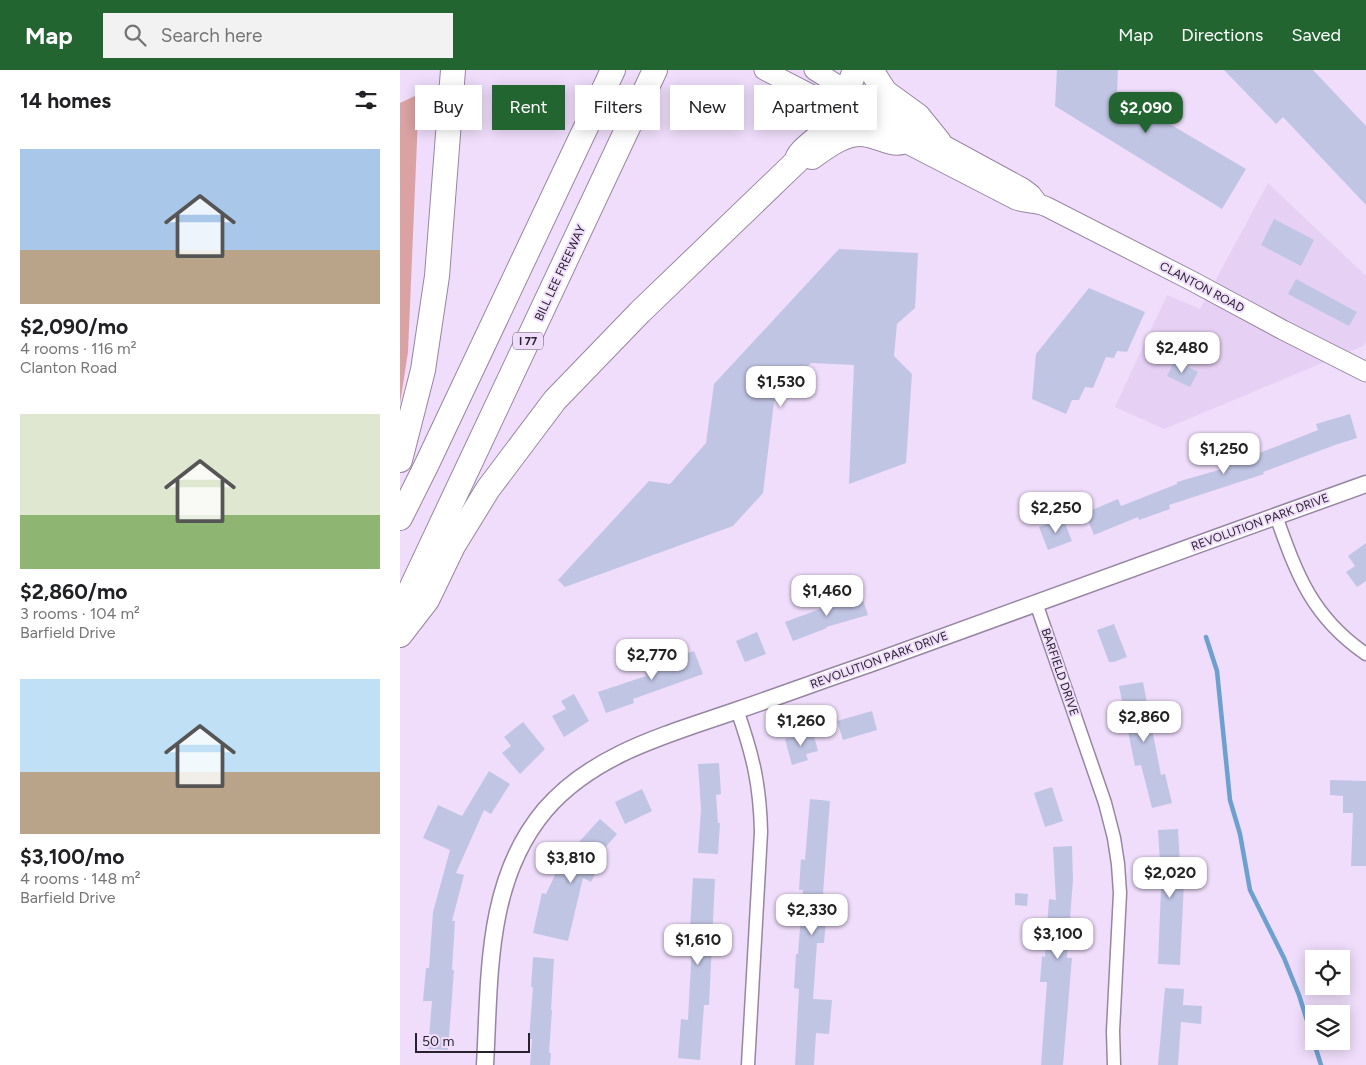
<!DOCTYPE html>
<meta charset="utf-8">
<style>
:root{--surface:#fff;--page:#f2f2f2;--text:#202124;--muted:#757577;--accent:#226530}
body{margin:0;font-family:Figtree,sans-serif;background:var(--page);color:var(--text);height:100vh;display:flex;flex-direction:column;font-size:19px;white-space:nowrap}
*{box-sizing:border-box;margin:0}
p{font-size:16px;color:var(--muted)}
.icon{flex:none;width:28px;height:28px;fill:none;stroke:currentColor;stroke-width:2;stroke-linecap:round;stroke-linejoin:round}
.map{position:relative;flex:1;overflow:hidden}
.sheet{display:flex;flex-direction:column;background:var(--surface);width:400px}
.sheet>*{flex:none}
.top-card{position:absolute;left:15px;top:15px;width:475px;height:45px;display:flex;gap:10px}
.tools{position:absolute;left:905px;top:880px;display:grid;gap:10px}
.tools a{display:grid;place-items:center;width:45px;height:45px;border-radius:0px;background:var(--surface);box-shadow:0 2px 12px #0003;font-size:25px}
.scale{position:absolute;left:15px;bottom:12px;width:115px;box-sizing:border-box;padding-left:5px;border:2px solid #29222d;border-top:0;font-size:14px;line-height:18px;white-space:nowrap;color:#29222d;-webkit-text-stroke:4px #efddfb;paint-order:stroke}
.price{position:absolute;translate:-50% -42px;padding:0 11px;border-radius:10px;background:#fff;color:#222;font-size:16px;line-height:32px;filter:drop-shadow(0 1px 2px #0008)}
.price::after{content:'';position:absolute;left:50%;top:30px;width:15px;height:11px;margin-left:-8px;background:inherit;clip-path:polygon(0 0,100% 0,50% 100%)}
.price.active{background:var(--accent);color:#fff}
ul{padding:0;list-style:none}
li{display:grid;align-content:center;gap:10px;height:265px;padding:0 20px}
li span{display:grid;place-items:center;height:155px;border-radius:0px;color:#555}
li>.icon{margin-inline-start:auto}
span .icon{width:90px;height:90px;fill:#fffc;stroke-width:1}
li b{font-size:21px}
h2{display:flex;justify-content:space-between;align-items:center;height:60px;padding:0 20px;font-size:21px}
.pill{padding:0 18px;border-radius:0px;background:var(--surface);box-shadow:0 2px 12px #0003;font-size:18px;line-height:45px}
.pill.active{background:var(--accent);color:#fff}
header{display:flex;align-items:center;gap:30px;box-sizing:border-box;height:70px;padding:0 25px;background:var(--accent);color:#fff}
header strong{font-size:24px}
nav{display:flex;gap:28px;margin-inline-start:auto;font-size:18px}
.search{width:350px;height:45px;background:var(--page);display:flex;align-items:center;gap:12px;box-sizing:border-box;padding:0 18px;border-radius:0px;color:var(--muted);font-size:19px}
main{display:flex;flex:1;min-height:0}
.map>svg:first-child{display:block}
.built{fill:#e6d0f4}
.green{fill:#daa2a2}
.lines{fill:none;stroke-linecap:round;stroke-linejoin:round}
.stream{stroke:#6da0ce;stroke-width:4.5}
.building{fill:#c1c5e4}
.minor-casing{stroke:#9786a1;stroke-width:15}
.tertiary-casing{stroke:#9786a1;stroke-width:19}
.secondary-casing{stroke:#9786a1;stroke-width:21}
.motorway-casing{stroke:#9786a1;stroke-width:26}
.minor{stroke:#fff;stroke-width:12}
.tertiary{stroke:#fff;stroke-width:16}
.secondary{stroke:#fff;stroke-width:19}
.motorway{stroke:#fff;stroke-width:24}
.labels{text-anchor:middle;dominant-baseline:central;stroke-width:4;stroke-linejoin:round;paint-order:stroke}
.shield{fill:#efddfb;stroke:#645a6b;stroke-width:1}
.shield-label{font-size:11px;font-weight:bold;fill:#29222d}
.street-label{font-size:12px;fill:#29222d;stroke:#efddfb}
</style>
<header>
<strong>Map</strong>
<div class="search"><svg class="icon" aria-label="search" viewBox="0 0 24 24"><circle cx="10" cy="10" r="6"/><path d="M15 15l6 6"/></svg>Search here</div>
<nav><a>Map</a><a>Directions</a><a>Saved</a></nav>
</header>
<main>
<section class="sheet">
<h2>14 homes<svg class="icon" aria-label="filters" viewBox="0 0 24 24"><path d="M4 7h16M4 17h16"/><circle cx="9" cy="7" r="2"/><circle cx="15" cy="17" r="2"/></svg></h2>
<ul>
<li><span style="background:linear-gradient(#a9c7e8 65%,#b9a48a 0)"><svg class="icon" aria-label="home" viewBox="0 0 24 24"><path d="M3 11l9-7 9 7M6 9v11h12V9"/></svg></span><div><b>$2,090/mo</b><p>4 rooms · 116 m²</p><p>Clanton Road</p></div></li>
<li><span style="background:linear-gradient(#dfe7d0 65%,#8fb573 0)"><svg class="icon" aria-label="home" viewBox="0 0 24 24"><path d="M3 11l9-7 9 7M6 9v11h12V9"/></svg></span><div><b>$2,860/mo</b><p>3 rooms · 104 m²</p><p>Barfield Drive</p></div></li>
<li><span style="background:linear-gradient(#bfe0f5 60%,#b9a48a 0)"><svg class="icon" aria-label="home" viewBox="0 0 24 24"><path d="M3 11l9-7 9 7M6 9v11h12V9"/></svg></span><div><b>$3,100/mo</b><p>4 rooms · 148 m²</p><p>Barfield Drive</p></div></li>
</ul>
</section>
<div class="map">
<svg width="966" height="995" viewBox="0 0 966 995">
<rect width="100%" height="100%" fill="#efddfb"/>
<!-- built -->
<polygon class="built" points="868,113 966,206 966,271 963,276 764,359 715,337 767,225 800,239"/>
<!-- green -->
<polygon class="green" points="19,24 8,282 0,334 0,33"/>
<g class="lines">
<!-- stream -->
<polyline class="stream" points="806,567 817,601 830,730 840,764 850,820 884,888 899,925 921,995"/>
</g>
<!-- building -->
<g class="building">
<polygon points="657,0 718,0 717,23 846,99 822,139 655,36"/>
<polygon points="824,0 913,0 966,56 966,135 883,47 876,54"/>
<polygon points="874,149 914,170 901,196 861,175"/>
<polygon points="439,179 518,183 515,238 497,254 494,286 512,304 506,393 449,414 454,295 411,293 374,332 363,423 333,456 165,517 158,510 249,411 270,414 306,373 314,314"/>
<polygon points="896,209 957,242 949,256 888,224"/>
<polygon points="689,218 745,242 727,282 717,281 714,288 706,287 693,318 685,317 679,330 672,330 666,344 632,329 636,284"/>
<polygon points="775,290 798,302 790,317 767,306"/>
<polygon points="950,344 957,368 935,375 863,402 864,404 769,435 770,439 739,450 738,447 694,465 685,443 718,429 721,436 777,414 777,412 822,399 820,394 857,384 918,360 916,354"/>
<polygon points="663,448 672,471 648,480 639,457"/>
<polygon points="966,473 966,511 957,517 946,502 955,496 948,486"/>
<polygon points="461,524 468,545 426,557 427,558 393,571 385,552 431,535 431,533"/>
<polygon points="714,554 727,587 714,592 709,592 697,560"/>
<polygon points="357,562 366,584 345,592 336,571"/>
<polygon points="294,581 303,604 233,629 234,633 206,643 198,622 246,606 244,599"/>
<polygon points="743,612 761,705 765,704 772,733 752,738 741,695 735,696 719,616"/>
<polygon points="174,624 189,651 164,667 152,646 166,639 161,631"/>
<polygon points="472,641 477,660 443,670 437,651"/>
<polygon points="123,652 145,679 120,704 102,683 111,676 104,667"/>
<polygon points="413,662 418,681 406,684 408,690 392,695 385,669"/>
<polygon points="319,693 321,724 316,725 318,753 320,753 318,784 298,783 301,739 298,694"/>
<polygon points="89,701 110,714 91,744 84,740 56,803 64,805 52,851 55,851 52,900 54,900 48,980 28,979 32,931 23,931 26,898 29,898 33,842 50,780 23,768 38,735 62,746"/>
<polygon points="930,710 966,711 966,796 951,796 953,743 943,743 943,726 930,725"/>
<polygon points="652,717 663,751 645,757 634,723"/>
<polygon points="242,719 252,741 225,754 215,732"/>
<polygon points="410,729 430,731 422,837 427,837 424,873 417,873 413,929 432,930 429,964 416,963 414,995 395,995 399,919 394,918 396,884 398,884 403,820 399,820 401,789 405,790"/>
<polygon points="200,749 217,764 189,796 197,800 191,812 183,808 168,871 133,863 142,823 146,824 165,784 167,785"/>
<polygon points="778,759 781,812 784,812 780,895 758,894 762,793 760,793 758,760"/>
<polygon points="672,776 673,810 667,888 672,888 663,995 641,995 647,912 640,912 642,886 645,887 649,829 656,830 653,777"/>
<polygon points="293,808 315,809 309,935 304,935 300,990 278,988 281,949 288,950 292,875 281,874 282,859 290,859"/>
<polygon points="615,823 628,824 627,836 615,835"/>
<polygon points="133,887 154,889 151,940 152,940 149,983 151,983 150,995 130,995 132,969 129,969 133,917 131,917"/>
<polygon points="765,918 784,919 783,935 802,936 801,954 781,952 778,995 758,995"/>
</g>
<g class="lines">
<defs>
<g id="minor">
<path d="M876,446C897,505 912,547 966,584"/>
<polyline points="636,533 705,733 714,768 718,794 720,823 713,961 714,995"/>
<path d="M337,640C353,685 360,715 361,762L348,995"/>
</g>
<path id="tertiary" d="M85,995C90,908 85,811 145,740C194,683 269,664 338,640C382,625 425,609 469,594C635,534 800,473 966,414"/>
<g id="secondary">
<path d="M364,0L616,130C627,134 637,132 647,137L792,211L883,260L966,302"/>
<polyline points="414,0 465,32 623,118 631,124 637,132"/>
</g>
<g id="motorway">
<polyline points="471,0 485,22 518,46 539,72"/>
<path d="M412,87C427,76 448,60 468,65C479,67 492,75 502,72"/>
<polyline points="0,390 23,300 37,206 53,0"/>
<polyline points="0,448 27,394 213,0"/>
<polyline points="0,542 255,0"/>
<path d="M0,565L27,530L53,476L88,419L155,330L240,242L397,91C396,83 416,70 423,63C437,49 448,19 455,0"/>
</g>
</defs>
<!-- minor casing -->
<use href="#minor" class="minor-casing"/>
<!-- tertiary casing -->
<use href="#tertiary" class="tertiary-casing"/>
<!-- secondary casing -->
<use href="#secondary" class="secondary-casing"/>
<!-- motorway casing -->
<use href="#motorway" class="motorway-casing"/>
<!-- minor -->
<use href="#minor" class="minor"/>
<!-- tertiary -->
<use href="#tertiary" class="tertiary"/>
<!-- secondary -->
<use href="#secondary" class="secondary"/>
<!-- motorway -->
<use href="#motorway" class="motorway"/>
</g>
<g class="labels">
<!-- shield labels -->
<rect class="shield" x="113" y="262.5" width="30" height="17" rx="4"/>
<g class="shield-label">
<text x="128" y="271">I 77</text>
</g>
<!-- street labels -->
<g class="street-label">
<text transform="translate(160 203) rotate(-65)">BILL LEE FREEWAY</text>
<text transform="translate(802 217) rotate(28)">CLANTON ROAD</text>
<text transform="translate(860 452) rotate(-20)">REVOLUTION PARK DRIVE</text>
<text transform="translate(479 590) rotate(-20)">REVOLUTION PARK DRIVE</text>
<text transform="translate(660 602) rotate(71)">BARFIELD DRIVE</text>
</g>
</g>
</svg>
<div class="tools">
<a><svg class="icon" aria-label="locate" viewBox="0 0 24 24"><circle cx="12" cy="12" r="6"/><path d="M12 2v4M12 18v4M2 12h4M18 12h4"/></svg></a>
<a><svg class="icon" aria-label="layers" viewBox="0 0 24 24"><path d="M12 4l9 5-9 5-9-5zM3 14l9 5 9-5"/></svg></a>
</div>
<div class="scale">50 m</div>
<b class="price active" style="left:746px;top:64px">$2,090</b>
<b class="price" style="left:782px;top:304px">$2,480</b>
<b class="price" style="left:381px;top:338px">$1,530</b>
<b class="price" style="left:824px;top:405px">$1,250</b>
<b class="price" style="left:656px;top:464px">$2,250</b>
<b class="price" style="left:427px;top:547px">$1,460</b>
<b class="price" style="left:252px;top:611px">$2,770</b>
<b class="price" style="left:744px;top:673px">$2,860</b>
<b class="price" style="left:401px;top:677px">$1,260</b>
<b class="price" style="left:171px;top:814px">$3,810</b>
<b class="price" style="left:770px;top:829px">$2,020</b>
<b class="price" style="left:412px;top:866px">$2,330</b>
<b class="price" style="left:658px;top:890px">$3,100</b>
<b class="price" style="left:298px;top:896px">$1,610</b>
<div class="top-card">
<a class="pill">Buy</a>
<a class="pill active">Rent</a>
<a class="pill">Filters</a>
<a class="pill">New</a>
<a class="pill">Apartment</a>
</div>
</div>
</main>
